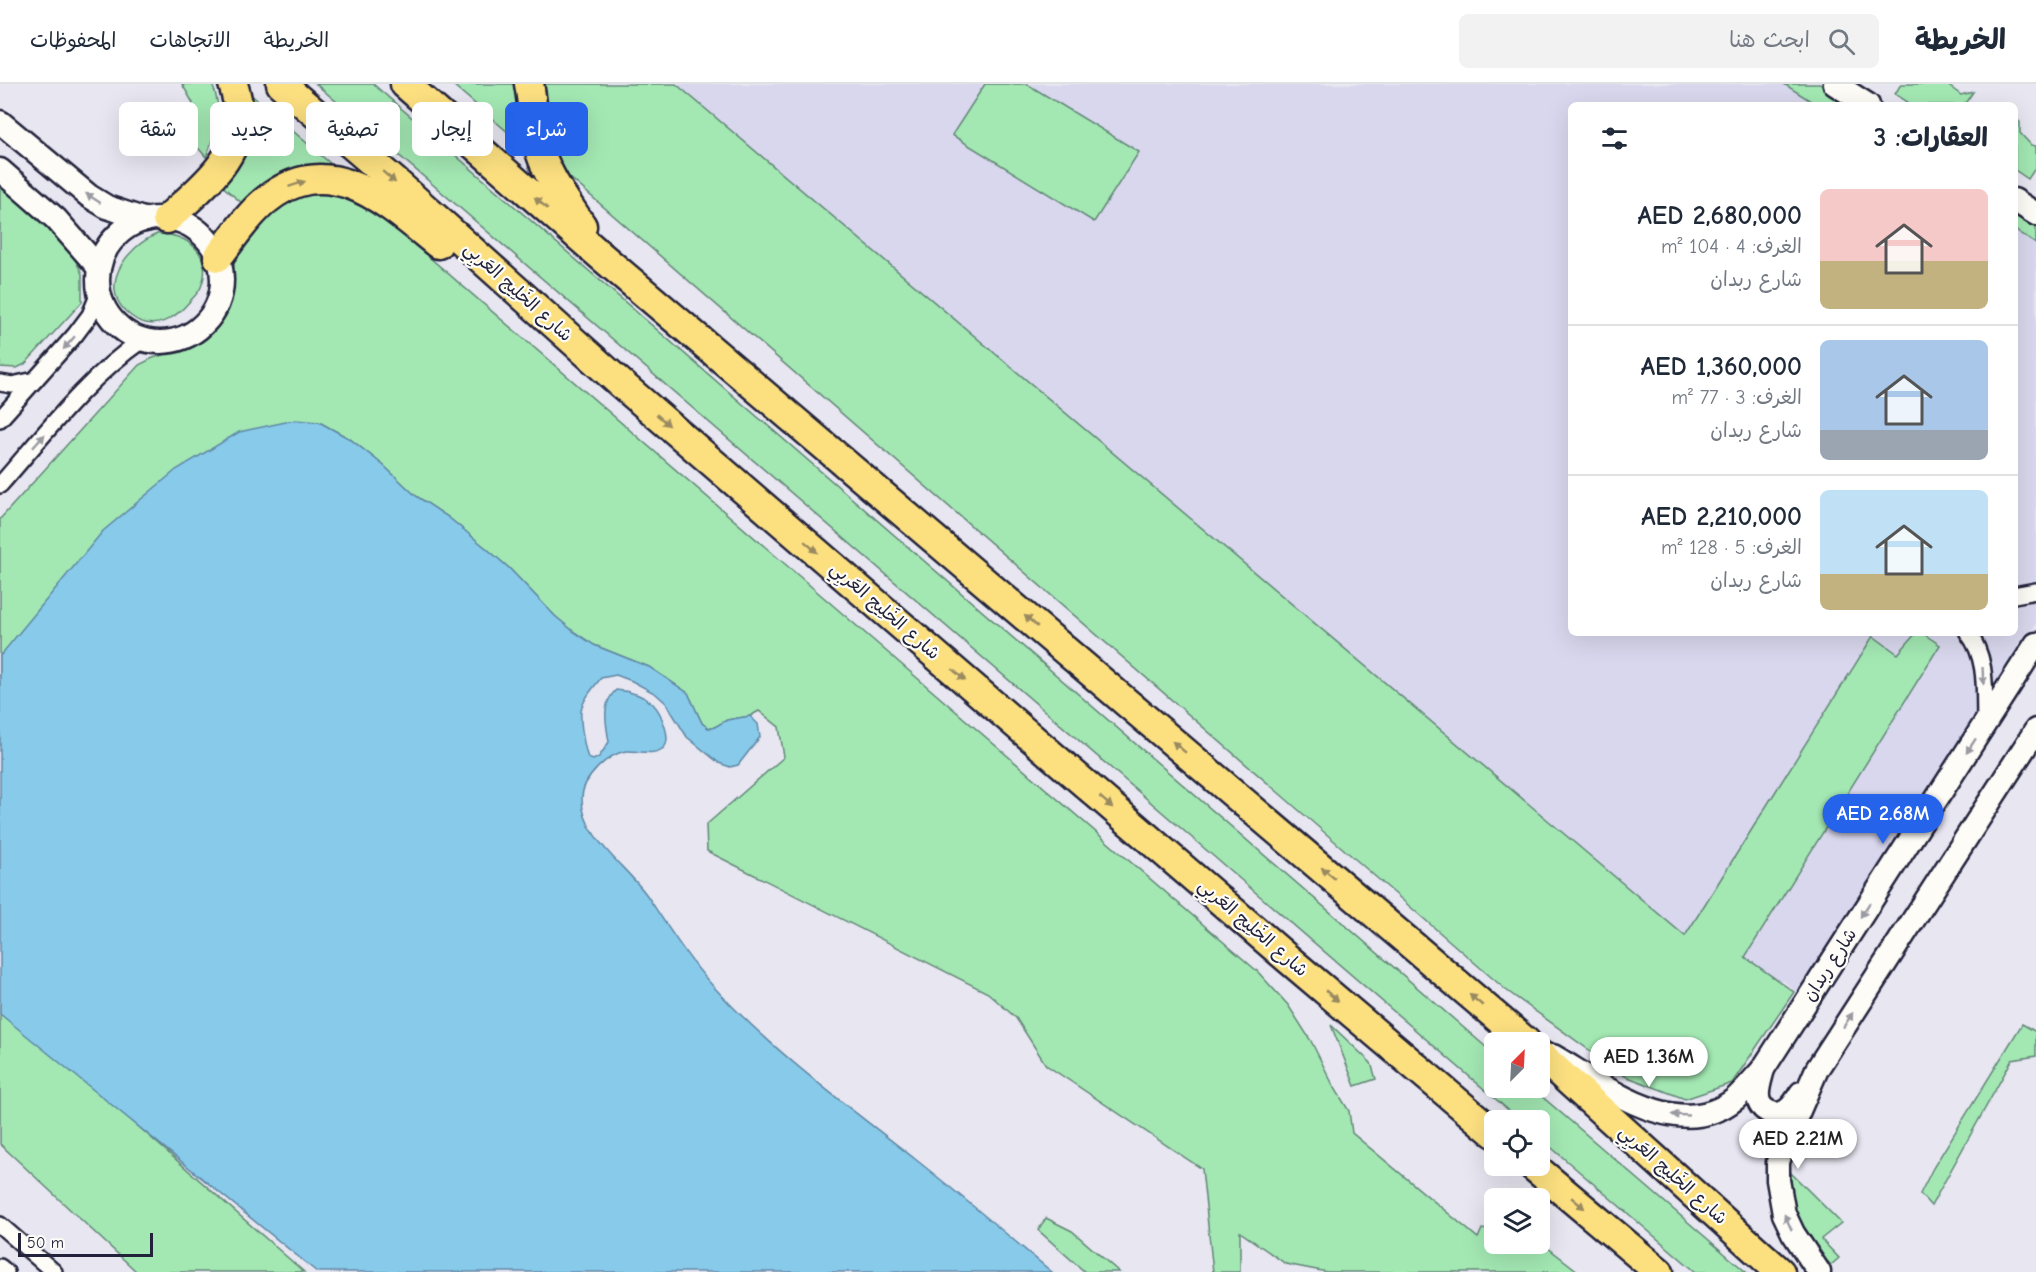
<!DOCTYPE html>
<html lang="ar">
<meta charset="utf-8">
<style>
:root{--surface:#fff;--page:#f2f2f3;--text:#1f2937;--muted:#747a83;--line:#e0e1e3;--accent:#2563eb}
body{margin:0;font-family:"Comic Neue","Playpen Sans Arabic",sans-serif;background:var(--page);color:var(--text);direction:rtl;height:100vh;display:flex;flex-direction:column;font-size:22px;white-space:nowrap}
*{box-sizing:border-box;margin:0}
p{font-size:20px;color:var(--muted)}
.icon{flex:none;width:33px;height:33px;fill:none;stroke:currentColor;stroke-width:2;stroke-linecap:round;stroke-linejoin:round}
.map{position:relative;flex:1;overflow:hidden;direction:ltr}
.drawer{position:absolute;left:1568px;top:18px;width:450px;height:534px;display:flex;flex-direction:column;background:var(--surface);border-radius:9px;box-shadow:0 6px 24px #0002;direction:rtl}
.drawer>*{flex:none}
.top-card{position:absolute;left:18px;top:18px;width:570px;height:54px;direction:rtl;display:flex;gap:12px}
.needle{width:39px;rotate:24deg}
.buttons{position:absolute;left:1484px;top:948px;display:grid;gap:12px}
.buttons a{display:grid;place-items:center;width:66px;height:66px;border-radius:9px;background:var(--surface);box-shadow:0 6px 24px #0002;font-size:30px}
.scale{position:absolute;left:18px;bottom:15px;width:135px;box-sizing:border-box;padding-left:6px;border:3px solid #22223b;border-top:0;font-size:16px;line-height:21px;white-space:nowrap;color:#22223b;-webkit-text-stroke:4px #fdfcf7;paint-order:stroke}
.price{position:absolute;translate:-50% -51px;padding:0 14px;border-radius:21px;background:#fff;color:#222;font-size:20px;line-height:39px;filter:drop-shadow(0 2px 3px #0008)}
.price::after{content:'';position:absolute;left:50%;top:36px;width:18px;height:14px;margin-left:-9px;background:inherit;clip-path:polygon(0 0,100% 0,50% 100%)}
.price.active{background:var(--accent);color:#fff}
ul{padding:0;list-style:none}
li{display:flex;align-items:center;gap:18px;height:150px;padding:0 30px}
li+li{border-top:2px solid var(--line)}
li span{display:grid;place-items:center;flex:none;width:168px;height:120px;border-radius:9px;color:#555}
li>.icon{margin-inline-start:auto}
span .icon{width:72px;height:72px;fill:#fffc;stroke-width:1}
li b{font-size:26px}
h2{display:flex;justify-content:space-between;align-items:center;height:72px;padding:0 30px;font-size:26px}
.pill{padding:0 21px;border-radius:9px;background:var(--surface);box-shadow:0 6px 24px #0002;font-size:21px;line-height:54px}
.pill.active{background:var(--accent);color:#fff}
header{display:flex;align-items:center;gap:36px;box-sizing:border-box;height:84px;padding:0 30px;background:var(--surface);border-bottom:2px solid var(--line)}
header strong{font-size:28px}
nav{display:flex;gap:33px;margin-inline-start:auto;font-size:21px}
.search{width:420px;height:54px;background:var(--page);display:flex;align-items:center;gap:15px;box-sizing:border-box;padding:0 21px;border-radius:9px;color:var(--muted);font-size:22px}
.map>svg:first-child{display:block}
.built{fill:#d8d7ed}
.green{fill:#a3e8b3;stroke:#628577;stroke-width:1.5}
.water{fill:#88caea;stroke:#5f87a4;stroke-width:1.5}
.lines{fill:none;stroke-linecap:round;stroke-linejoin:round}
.street-casing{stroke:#22223b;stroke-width:20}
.secondary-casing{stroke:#22223b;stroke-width:27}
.highway-casing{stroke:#22223b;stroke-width:33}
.street{stroke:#fdfcf7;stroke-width:15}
.secondary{stroke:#fdfcf7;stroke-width:22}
.highway{stroke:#fce080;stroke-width:28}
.oneway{fill:#9a8a61}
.oneway2{fill:#9a9aa2}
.labels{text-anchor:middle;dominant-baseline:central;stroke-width:4.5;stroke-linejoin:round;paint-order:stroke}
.street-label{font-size:18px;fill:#22223b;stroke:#fdfcf7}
</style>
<header>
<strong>الخريطة</strong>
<div class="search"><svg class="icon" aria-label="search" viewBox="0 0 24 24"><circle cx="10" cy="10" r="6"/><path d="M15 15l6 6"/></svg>ابحث هنا</div>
<nav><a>الخريطة</a><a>الاتجاهات</a><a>المحفوظات</a></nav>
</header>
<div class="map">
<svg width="2036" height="1188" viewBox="0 0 2036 1188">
<rect width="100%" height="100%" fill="#e7e6f1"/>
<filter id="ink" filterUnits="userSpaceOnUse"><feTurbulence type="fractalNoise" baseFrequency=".0167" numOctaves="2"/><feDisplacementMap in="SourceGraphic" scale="12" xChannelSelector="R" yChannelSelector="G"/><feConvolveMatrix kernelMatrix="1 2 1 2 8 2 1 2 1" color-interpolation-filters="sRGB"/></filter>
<g filter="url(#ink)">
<!-- built -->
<polygon class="built" points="556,0 1819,0 1851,21 1570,21 1570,549 2014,549 2015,125 2036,139 2036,540 1901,754 1797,909 1784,897 1738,905"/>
<!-- green -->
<g class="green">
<path d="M182,0H212C224,28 216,46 206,73L182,45L193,19Z"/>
<polygon points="316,0 373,0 1494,970 1494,1004 1532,1004 1746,1188 1696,1188 1539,1053 1539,1036 1520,1036"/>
<polygon points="452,0 522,0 532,69"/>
<polygon points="544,0 676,0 1685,852 1873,552 1898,570 1916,549 1922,549 1940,561 1745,873 1794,908 1732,999 1685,1015 1625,992 1506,906 568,92 551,60"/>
<polygon points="985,0 1027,0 1139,68 1094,138 952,51"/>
<polygon points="1784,0 1820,0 1853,21 1817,21"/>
<polygon points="1901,0 1946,0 1961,11 1973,8 1964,21 1912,21 1895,10"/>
<path d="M248,8L331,80C289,81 276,97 244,121L219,99Z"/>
<polygon points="2015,34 2020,38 2020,49 2031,61 2036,62 2036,83 2028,95 2015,86"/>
<polygon points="0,102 68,160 82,190 82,218 25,280 17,284 0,283"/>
<polygon points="336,105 371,123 1257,887 1288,921 1311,957 1333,1001 1349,1027 1352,1049 1478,1154 1482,1145 1494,1147 1494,1160 1539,1160 1539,1157 1579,1188 1327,1188 1286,1180 1240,1148 1240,1188 1213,1188 1202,1085 1046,981 1016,934 988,909 707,767 706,741 784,673 779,643 759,627 750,632 727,636 713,644 708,644 702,639 688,609 649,583 594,561 573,547 555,532 509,484 486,464 448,433 416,412 383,381 350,355 319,338 0,617 0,435 139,281 153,274 189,263 207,251 221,237 229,223 235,173 242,154 288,113"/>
<polygon points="2014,124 2036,137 2036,160 2015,146"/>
<path d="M157,150C187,149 214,170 201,203C199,208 194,213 190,217C175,235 153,249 131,232C95,205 126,163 157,150Z"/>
<polygon points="0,921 304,1188 137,1188 0,1060"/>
<polygon points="2022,940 2036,948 2036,972 2012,976 1931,1122 1920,1110 1933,1084"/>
<polygon points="1331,941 1371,979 1376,995 1355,1002"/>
<path d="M1791,1089L1841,1139L1821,1155L1839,1174L1831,1181C1802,1153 1790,1131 1791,1089Z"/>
<polygon points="1046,1134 1072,1147 1119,1188 1085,1188 1038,1146"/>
</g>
<!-- water -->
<path class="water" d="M295,336L319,338L350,355L383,381L416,412L448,433L486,464L509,484L555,532L573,547L594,561L649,583L688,609L702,639L708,644H713L727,636L750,632L758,640L760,653L738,681L730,683L719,679L687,653L666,619L656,610L632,597L616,591L601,594C594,603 583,615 581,627C580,639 584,662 588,674L593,676L599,673L609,658C606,639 601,620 616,606C629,607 643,611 653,620C661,628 674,658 662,665C652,672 637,666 626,667C608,670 582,694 582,714C581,753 628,783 648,813C668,843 688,875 712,901C773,968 845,1020 915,1075C962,1112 1006,1150 1052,1188H317L0,930V572L103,447L176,386L239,348Z"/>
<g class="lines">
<defs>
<g id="street">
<polyline points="0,299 12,301 35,296"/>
<polyline points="0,335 75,251 90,231 99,209"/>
<path d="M0,401C44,351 87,294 142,256"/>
<polyline points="2014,511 2036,507"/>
<path d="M1968,549C1988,574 1984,608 1985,638"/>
<polyline points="0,1141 54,1188"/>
<polyline points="0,1183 6,1188"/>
</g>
<g id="secondary">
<polyline points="1835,0 1868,21"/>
<polyline points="0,38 89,112 107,123 146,136"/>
<polyline points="0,86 56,135 99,184"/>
<polyline points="2014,116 2036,130"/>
<circle cx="160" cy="196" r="62"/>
<path d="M1553,972C1603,1001 1678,1061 1735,1015C1745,1006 1754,995 1763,985L2036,560"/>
<path d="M1763,985C1761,994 1757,1004 1758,1013C1759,1026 1775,1034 1786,1027C1793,1023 1797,1015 1801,1009"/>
<polyline points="1819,1188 1793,1149 1784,1130 1778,1096 1778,1078 1784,1061 1817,985 2036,646"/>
</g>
<g id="highway">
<polyline points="281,0 400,102 619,298 1287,874 1494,1049"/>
<polyline points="405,0 601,172 1526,958"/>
<path d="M529,0C533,20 533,40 538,60C545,90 566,117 582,142"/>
<path d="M167,135C196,108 239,77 239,33C240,23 236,10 233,0"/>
<path d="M218,173C233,154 246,133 265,117C330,63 388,120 438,160"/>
<polyline points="1539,970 1780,1188"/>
<polyline points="1533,1082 1659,1188"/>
</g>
</defs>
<!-- street casing -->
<use href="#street" class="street-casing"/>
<!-- secondary casing -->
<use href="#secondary" class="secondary-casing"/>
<!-- highway casing -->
<use href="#highway" class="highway-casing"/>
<!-- street -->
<use href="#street" class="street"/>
<!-- secondary -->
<use href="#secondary" class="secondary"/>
<!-- highway -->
<use href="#highway" class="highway"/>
</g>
<!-- one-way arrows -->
<defs><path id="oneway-solid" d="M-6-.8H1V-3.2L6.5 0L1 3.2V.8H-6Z" transform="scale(1.5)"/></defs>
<g class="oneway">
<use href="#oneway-solid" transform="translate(389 93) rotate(41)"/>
<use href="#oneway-solid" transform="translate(297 100) rotate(-18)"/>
<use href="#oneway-solid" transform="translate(541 119) rotate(-139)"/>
<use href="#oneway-solid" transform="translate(663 336) rotate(41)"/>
<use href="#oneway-solid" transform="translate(811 463) rotate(41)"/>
<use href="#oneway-solid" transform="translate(1031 537) rotate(-140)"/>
<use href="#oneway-solid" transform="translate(959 591) rotate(41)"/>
<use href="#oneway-solid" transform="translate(1179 663) rotate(-140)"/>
<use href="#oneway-solid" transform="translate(1106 718) rotate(41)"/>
<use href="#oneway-solid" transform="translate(1328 789) rotate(-140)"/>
<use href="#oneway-solid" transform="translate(1332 912) rotate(40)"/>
<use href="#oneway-solid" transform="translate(1476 916) rotate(-140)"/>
<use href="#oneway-solid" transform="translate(1578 1119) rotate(40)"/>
</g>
<g class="oneway2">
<use href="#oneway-solid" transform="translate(93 114) rotate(-147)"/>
<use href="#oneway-solid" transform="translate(69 259) rotate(131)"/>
<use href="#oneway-solid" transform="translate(39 357) rotate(-48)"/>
<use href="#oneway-solid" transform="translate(1983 592) rotate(87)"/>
<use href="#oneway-solid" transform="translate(1971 662) rotate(123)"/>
<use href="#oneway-solid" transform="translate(1865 826) rotate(123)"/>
<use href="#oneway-solid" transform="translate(1848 936) rotate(-57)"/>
<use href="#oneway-solid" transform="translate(1680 1031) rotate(-177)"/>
<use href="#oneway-solid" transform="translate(1788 1138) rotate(-115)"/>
</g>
</g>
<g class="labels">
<!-- street labels -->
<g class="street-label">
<text transform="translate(518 208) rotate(42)">شارع الخَلِيج العَربِي</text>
<text transform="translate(885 527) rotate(41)">شارع الخَلِيج العَربِي</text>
<text transform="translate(1253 844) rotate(41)">شارع الخَلِيج العَربِي</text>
<text transform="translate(1830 881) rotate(-57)">شارع ربدان</text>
<text transform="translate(1673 1091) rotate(42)">شارع الخَلِيج العَربِي</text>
</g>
</g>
</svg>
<div class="buttons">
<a><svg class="needle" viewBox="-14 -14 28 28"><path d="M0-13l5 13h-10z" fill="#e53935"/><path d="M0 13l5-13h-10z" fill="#747a83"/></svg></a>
<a><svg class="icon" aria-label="locate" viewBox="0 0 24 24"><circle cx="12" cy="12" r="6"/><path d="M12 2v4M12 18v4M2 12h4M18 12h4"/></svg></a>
<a><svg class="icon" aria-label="layers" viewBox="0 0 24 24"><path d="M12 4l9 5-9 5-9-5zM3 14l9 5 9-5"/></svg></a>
</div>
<div class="scale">50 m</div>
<b class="price active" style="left:1883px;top:761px">AED 2.68M</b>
<b class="price" style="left:1649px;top:1004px">AED 1.36M</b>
<b class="price" style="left:1798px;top:1086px">AED 2.21M</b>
<div class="top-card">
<a class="pill active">شراء</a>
<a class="pill">إيجار</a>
<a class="pill">تصفية</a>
<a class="pill">جديد</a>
<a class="pill">شقة</a>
</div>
<section class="drawer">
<h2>العقارات: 3<svg class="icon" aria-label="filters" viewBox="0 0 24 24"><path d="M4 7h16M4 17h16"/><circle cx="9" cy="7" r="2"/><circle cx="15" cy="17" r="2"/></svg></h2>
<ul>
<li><span style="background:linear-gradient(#f6c9c9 60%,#c2b280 0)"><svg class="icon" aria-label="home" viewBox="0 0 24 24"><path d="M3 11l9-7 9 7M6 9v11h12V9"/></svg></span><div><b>AED 2,680,000</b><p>الغرف: 4 · 104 m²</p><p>شارع ربدان</p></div></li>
<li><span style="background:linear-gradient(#a9c7e8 75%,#9aa5b1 0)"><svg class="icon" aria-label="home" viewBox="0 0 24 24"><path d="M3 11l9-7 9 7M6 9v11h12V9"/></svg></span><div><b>AED 1,360,000</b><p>الغرف: 3 · 77 m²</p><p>شارع ربدان</p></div></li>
<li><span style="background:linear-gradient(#bfe0f5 70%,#c2b280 0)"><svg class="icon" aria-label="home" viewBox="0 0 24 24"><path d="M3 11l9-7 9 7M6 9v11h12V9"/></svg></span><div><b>AED 2,210,000</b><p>الغرف: 5 · 128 m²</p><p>شارع ربدان</p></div></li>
</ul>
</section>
</div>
